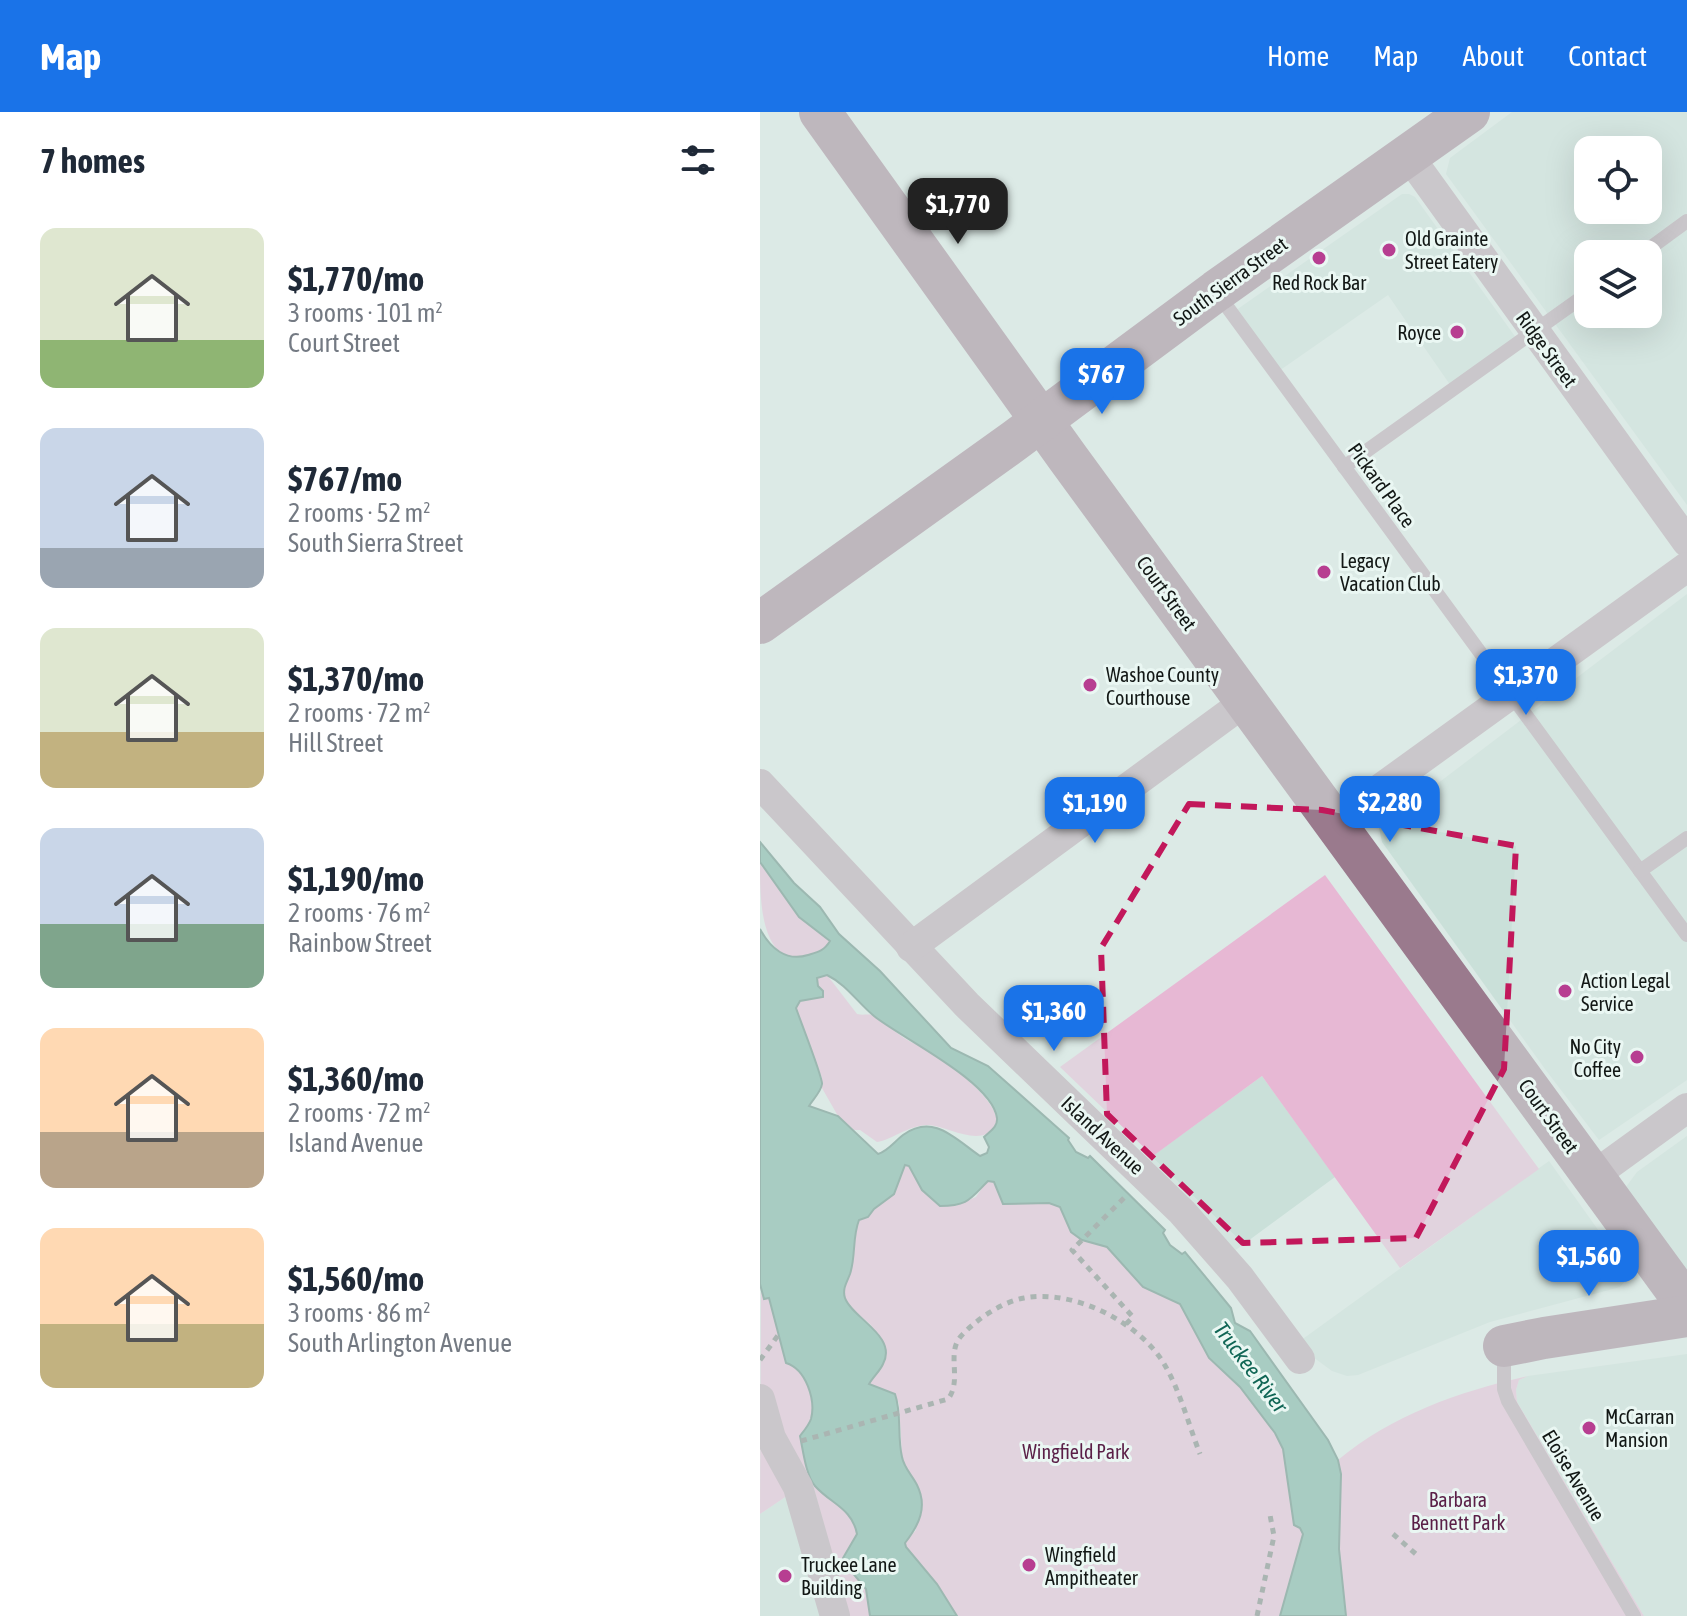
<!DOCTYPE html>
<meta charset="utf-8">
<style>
:root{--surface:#fff;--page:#f6f6f7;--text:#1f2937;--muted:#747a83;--accent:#1a73e8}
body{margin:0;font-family:"Asap Condensed",sans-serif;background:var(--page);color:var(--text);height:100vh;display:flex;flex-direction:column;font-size:30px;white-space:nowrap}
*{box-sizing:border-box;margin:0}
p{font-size:26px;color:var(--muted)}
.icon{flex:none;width:44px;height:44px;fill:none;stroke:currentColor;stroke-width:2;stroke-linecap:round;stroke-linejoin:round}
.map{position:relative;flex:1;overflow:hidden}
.drawer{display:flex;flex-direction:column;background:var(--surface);width:760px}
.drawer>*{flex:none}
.tools{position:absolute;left:814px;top:24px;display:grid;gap:16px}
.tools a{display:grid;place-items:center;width:88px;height:88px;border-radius:16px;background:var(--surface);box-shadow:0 8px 32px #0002;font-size:40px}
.price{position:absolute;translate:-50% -68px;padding:0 18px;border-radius:16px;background:var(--accent);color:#fff;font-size:26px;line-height:52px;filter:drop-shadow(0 2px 4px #0008)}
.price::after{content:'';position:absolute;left:50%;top:48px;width:24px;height:18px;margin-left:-12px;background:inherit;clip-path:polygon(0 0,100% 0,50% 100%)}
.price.selected{background:#222;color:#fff}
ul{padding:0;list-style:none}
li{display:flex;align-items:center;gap:24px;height:200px;padding:0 40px}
li span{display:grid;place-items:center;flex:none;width:224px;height:160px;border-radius:16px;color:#555}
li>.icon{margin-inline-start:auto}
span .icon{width:96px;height:96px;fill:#fffc;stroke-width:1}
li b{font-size:34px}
h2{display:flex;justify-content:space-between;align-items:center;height:96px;padding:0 40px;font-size:34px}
header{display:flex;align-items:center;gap:48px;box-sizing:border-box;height:112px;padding:0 40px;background:var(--accent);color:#fff}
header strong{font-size:38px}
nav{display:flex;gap:44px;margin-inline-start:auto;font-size:28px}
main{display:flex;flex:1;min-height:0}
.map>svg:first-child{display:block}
.built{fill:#cae0d9;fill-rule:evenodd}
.green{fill:#e7b8d4}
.water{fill:#68a998;stroke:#4e7d71;stroke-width:2;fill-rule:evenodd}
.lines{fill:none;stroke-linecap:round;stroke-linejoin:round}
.path{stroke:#6e7774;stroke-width:5;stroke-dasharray:6 6;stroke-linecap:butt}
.lane{stroke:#b49daa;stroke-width:14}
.street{stroke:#b49daa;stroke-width:30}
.secondary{stroke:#9a7a8d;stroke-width:42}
.marked{fill:none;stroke:#c2185b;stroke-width:6;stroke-dasharray:16 10;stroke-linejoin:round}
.poi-dot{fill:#b73e91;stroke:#eaf7f3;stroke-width:3}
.labels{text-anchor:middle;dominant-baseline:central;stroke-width:6;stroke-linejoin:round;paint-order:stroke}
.poi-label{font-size:20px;fill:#121715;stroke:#eaf7f3;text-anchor:start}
.street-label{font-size:20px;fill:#121715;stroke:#eaf7f3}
.park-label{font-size:20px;fill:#5a1f47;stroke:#eaf7f3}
.water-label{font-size:22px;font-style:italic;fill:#106655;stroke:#eaf7f3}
</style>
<header>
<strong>Map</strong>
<nav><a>Home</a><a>Map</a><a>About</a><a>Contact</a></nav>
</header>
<main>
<section class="drawer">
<h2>7 homes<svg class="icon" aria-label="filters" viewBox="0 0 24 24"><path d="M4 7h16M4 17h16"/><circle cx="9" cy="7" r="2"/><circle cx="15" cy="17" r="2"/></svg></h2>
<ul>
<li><span style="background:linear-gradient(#dfe7d0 70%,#8fb573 0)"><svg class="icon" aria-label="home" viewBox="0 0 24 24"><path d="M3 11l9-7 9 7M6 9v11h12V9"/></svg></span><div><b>$1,770/mo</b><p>3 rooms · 101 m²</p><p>Court Street</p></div></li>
<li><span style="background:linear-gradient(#c9d6e8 75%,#9aa5b1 0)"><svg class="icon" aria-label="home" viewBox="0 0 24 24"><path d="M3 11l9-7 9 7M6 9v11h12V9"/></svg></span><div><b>$767/mo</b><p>2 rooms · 52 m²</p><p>South Sierra Street</p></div></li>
<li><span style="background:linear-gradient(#dfe7d0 65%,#c2b280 0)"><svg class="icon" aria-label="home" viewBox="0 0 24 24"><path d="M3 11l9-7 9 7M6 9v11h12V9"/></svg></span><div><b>$1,370/mo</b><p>2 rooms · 72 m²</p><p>Hill Street</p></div></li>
<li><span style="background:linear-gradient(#c9d6e8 60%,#7fa58c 0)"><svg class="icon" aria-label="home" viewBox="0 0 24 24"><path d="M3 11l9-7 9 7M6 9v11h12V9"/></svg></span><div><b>$1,190/mo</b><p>2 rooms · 76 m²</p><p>Rainbow Street</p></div></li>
<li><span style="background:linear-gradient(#ffd9b3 65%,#b9a48a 0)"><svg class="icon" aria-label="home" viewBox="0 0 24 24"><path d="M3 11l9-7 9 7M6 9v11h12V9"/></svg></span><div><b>$1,360/mo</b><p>2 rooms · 72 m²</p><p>Island Avenue</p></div></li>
<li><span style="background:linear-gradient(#ffd9b3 60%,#c2b280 0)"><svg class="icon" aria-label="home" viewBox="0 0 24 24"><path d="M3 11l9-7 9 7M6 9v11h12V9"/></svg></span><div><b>$1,560/mo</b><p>3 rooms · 86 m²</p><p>South Arlington Avenue</p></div></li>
</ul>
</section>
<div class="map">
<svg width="927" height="1504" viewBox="0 0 927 1504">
<rect width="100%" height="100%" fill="#dceae6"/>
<!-- built -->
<g class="built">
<path d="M752,0H927V393L686,62L690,46ZM828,38H888V98H828ZM828,142H888V202H828Z"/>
<polygon points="642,82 649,82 655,85 759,230 693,277 628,183 516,261 472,201"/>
<polygon points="927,482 927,968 839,1028 785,957 622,730 619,716"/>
<polygon points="502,964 575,1065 473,1140 387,1048"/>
<polygon points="927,1024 927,1160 866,1075 877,1060"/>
<polygon points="789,1049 861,1150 866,1159 865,1169 860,1175 730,1210 598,1263 587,1264 572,1259 553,1245 540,1229"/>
<polygon points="927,1242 927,1504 884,1504 757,1290 756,1278 759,1268 768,1264"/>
<polygon points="52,1367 89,1504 0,1504 0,1402"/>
</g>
<!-- green -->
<g class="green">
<path d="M0,750L39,805L70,829C63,840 55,841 43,844C34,847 27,844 19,839C0,821 0,779 0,750Z"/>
<polygon points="565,763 779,1057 640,1156 502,964 393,1044 300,955"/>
<path d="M67,863L97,902C104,904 109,901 114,904C125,910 134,919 144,926C153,932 163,934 172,940C186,949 250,996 234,1016C219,1035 187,1014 169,1013C150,1012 132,1028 117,1030L100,1018H94L78,1004L62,976V966L42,917L36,896L40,889L55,887L57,866Z"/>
<polygon points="145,1053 149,1054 162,1078 195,1094 216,1085 227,1069 233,1070 244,1092 289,1091 300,1095 311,1120 322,1128 347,1135 383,1175 420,1192 449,1246 480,1275 515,1321 523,1337 534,1412 540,1416 543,1422 520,1504 197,1504 177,1472 146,1435 145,1431 156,1418 157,1372 147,1358 142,1344 139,1292 135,1282 109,1272 123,1252 111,1213 93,1198 86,1189 84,1181 93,1149 95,1119 99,1107 108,1105 114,1097 134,1082"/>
<path d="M1,1175L4,1187L9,1186L26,1251C46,1257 57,1288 51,1307C49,1313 43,1320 40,1325L52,1367L0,1402Z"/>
<path d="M768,1264L759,1268L756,1278L757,1290L884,1504H586L579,1437L581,1362L578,1348C632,1303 700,1279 768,1264Z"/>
<path d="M53,1373C72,1386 92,1398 97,1422L87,1438L86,1453L106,1477L110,1504H89Z"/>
</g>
<!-- water -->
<path class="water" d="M0,730L34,771L60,795L79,822L120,859L191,936L228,954L309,1026L308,1028L316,1040L328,1046L330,1044L405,1118L403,1121L410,1133L422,1142L425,1140L471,1196L475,1211L490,1219L568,1328L578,1348L581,1362L579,1437L586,1504H520L543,1422L540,1416L534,1413L523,1337L515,1321L480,1275L449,1246L420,1192L383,1175L347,1135L322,1128L311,1120L300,1095L289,1091L243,1092L234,1070L228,1069C210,1087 208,1094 180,1094L162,1078L149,1054L145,1053L134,1082L114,1097L108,1105L99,1108C92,1126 96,1144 90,1162C87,1170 82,1177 85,1186C92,1206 138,1224 123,1252C120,1259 113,1265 109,1272L135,1282C142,1302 137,1324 142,1345C144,1356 152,1363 157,1373C168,1395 159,1413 145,1431L146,1435L177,1472L197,1504H110L106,1477L86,1453L83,1446L97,1422C92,1396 71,1392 55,1374C46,1364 43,1338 40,1324C43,1320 49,1313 51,1307C56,1288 46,1257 26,1251L9,1186L4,1187L0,1172V817C10,836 26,850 48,843C58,840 64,839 70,829L39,805L0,750ZM67,863C87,873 97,890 114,904C141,926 232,969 237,1006C238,1015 230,1019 224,1025L229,1035L227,1041L220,1044C195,1027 174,1001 143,1023C135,1029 128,1039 118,1042L78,1004L49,994C53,987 61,980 62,972C63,966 40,908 36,896L40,889L63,885V879L58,874L57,866Z"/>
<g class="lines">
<!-- path -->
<g class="path">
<polyline points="366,1212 373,1205 312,1138 366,1084"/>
<polyline points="0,1248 19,1222"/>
<path d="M41,1329L188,1287C203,1268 185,1240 202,1223C217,1207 242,1190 264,1186C313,1177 377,1209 403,1250C420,1278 428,1311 440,1342"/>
<polyline points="633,1422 657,1443"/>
<polyline points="497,1504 514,1424 510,1403"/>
</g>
<!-- lane -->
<g class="lane">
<polyline points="882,142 927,109"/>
<polyline points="457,181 927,823"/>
<polyline points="584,355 828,181"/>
<polyline points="880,759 927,726"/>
<polyline points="744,1235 744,1277 748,1289 874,1504"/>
</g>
<!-- street -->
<g class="street">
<polyline points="648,43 927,430"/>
<polyline points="0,672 207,893 422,1100 480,1166 540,1247"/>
<polyline points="574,710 927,455"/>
<polyline points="151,835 486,589"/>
<polyline points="833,1064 927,996"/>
<polyline points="0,1287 11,1326 38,1375 75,1504"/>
</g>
<!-- secondary -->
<g class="secondary">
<polyline points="60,0 308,346 927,1193"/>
<polyline points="0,511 254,329 456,179 709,0"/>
<polyline points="744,1234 784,1226 927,1204"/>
</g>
</g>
<!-- marked area -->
<path d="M0 0H927V1504H0ZM429,692L562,698L756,734L744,957L656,1126L483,1131L347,1002L341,836Z" fill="#dceae6" fill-opacity=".55" fill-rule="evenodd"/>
<path class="marked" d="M429,692L562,698L756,734L744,957L656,1126L483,1131L347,1002L341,836Z"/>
<!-- markers -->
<g class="poi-dot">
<circle cx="629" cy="138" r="8"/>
<circle cx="559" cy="146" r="8"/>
<circle cx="697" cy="220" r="8"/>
<circle cx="564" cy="460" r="8"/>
<circle cx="330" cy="573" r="8"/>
<circle cx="805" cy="879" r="8"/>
<circle cx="877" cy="945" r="8"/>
<circle cx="829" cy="1316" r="8"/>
<circle cx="269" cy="1453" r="8"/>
<circle cx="25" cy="1464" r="8"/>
</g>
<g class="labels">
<!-- poi labels -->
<g class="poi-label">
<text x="645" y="126">Old Grainte<tspan x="645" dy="23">Street Eatery</tspan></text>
<text x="559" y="170" text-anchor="middle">Red Rock Bar</text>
<text x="681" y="220" text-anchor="end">Royce</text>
<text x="580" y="448">Legacy<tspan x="580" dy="23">Vacation Club</tspan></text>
<text x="346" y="562">Washoe County<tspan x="346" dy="23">Courthouse</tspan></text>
<text x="821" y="868">Action Legal<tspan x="821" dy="23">Service</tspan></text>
<text x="861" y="934" text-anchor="end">No City<tspan x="861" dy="23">Coffee</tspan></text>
<text x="845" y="1304">McCarran<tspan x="845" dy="23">Mansion</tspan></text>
<text x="285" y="1442">Wingfield<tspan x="285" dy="23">Ampitheater</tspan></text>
<text x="41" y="1452">Truckee Lane<tspan x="41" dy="23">Building</tspan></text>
</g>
<!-- street labels -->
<g class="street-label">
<text transform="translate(470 169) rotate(-36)">South Sierra Street</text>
<text transform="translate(787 237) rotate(54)">Ridge Street</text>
<text transform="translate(622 373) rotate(54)">Pickard Place</text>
<text transform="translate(407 481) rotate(54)">Court Street</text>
<text transform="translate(789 1004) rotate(54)">Court Street</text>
<text transform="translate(343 1023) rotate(43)">Island Avenue</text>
<text transform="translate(814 1363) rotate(59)">Eloise Avenue</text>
</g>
<!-- park labels -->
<g class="park-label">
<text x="316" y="1339">Wingfield Park</text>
<text x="698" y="1387">Barbara<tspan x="698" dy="23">Bennett Park</tspan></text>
</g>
<!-- water labels -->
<g class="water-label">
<text transform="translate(491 1255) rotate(53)">Truckee River</text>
</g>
</g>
</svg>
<div class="tools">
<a><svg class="icon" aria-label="locate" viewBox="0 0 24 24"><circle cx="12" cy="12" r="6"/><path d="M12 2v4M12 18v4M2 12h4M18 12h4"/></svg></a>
<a><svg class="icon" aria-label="layers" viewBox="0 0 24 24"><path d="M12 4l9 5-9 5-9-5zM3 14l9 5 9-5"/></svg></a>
</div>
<b class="price selected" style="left:198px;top:134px">$1,770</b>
<b class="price" style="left:342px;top:304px">$767</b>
<b class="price" style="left:766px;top:605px">$1,370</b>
<b class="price" style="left:630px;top:732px">$2,280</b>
<b class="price" style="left:335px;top:733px">$1,190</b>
<b class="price" style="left:294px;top:941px">$1,360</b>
<b class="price" style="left:829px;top:1186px">$1,560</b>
</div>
</main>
